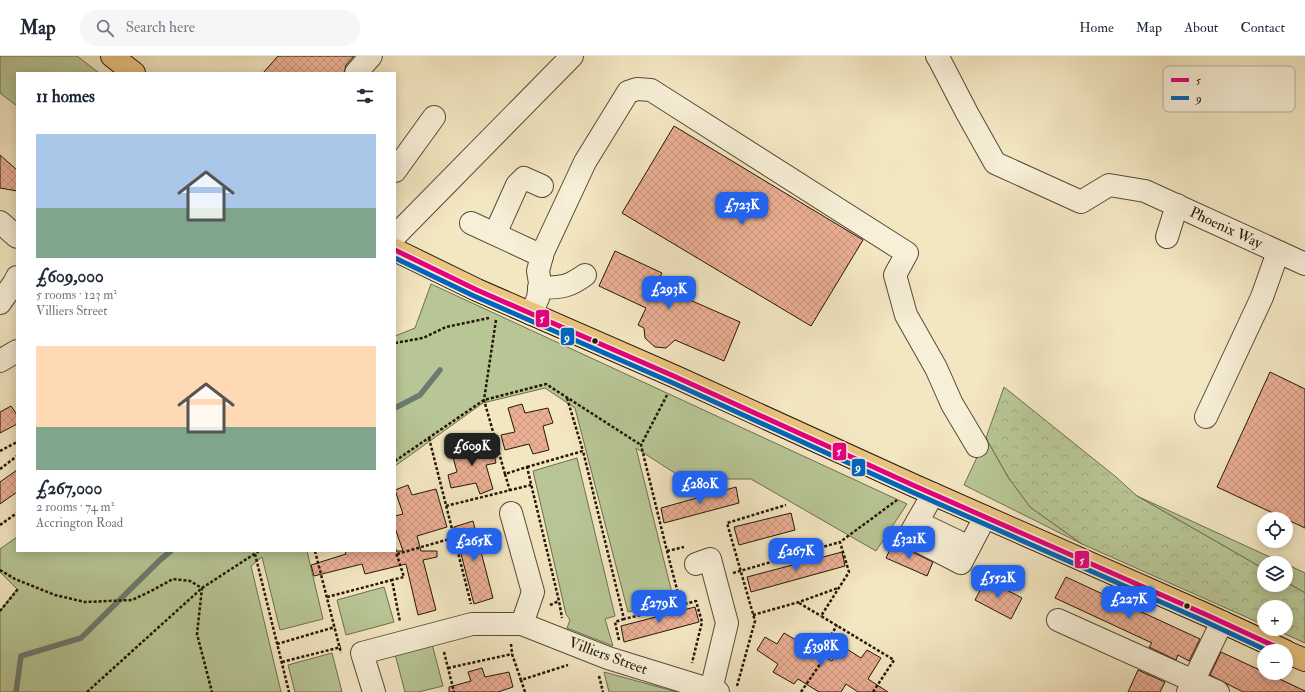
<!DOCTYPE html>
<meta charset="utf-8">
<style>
:root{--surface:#fff;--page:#f6f6f7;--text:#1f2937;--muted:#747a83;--line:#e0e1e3;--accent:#2563eb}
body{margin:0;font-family:"IM FELL Double Pica",serif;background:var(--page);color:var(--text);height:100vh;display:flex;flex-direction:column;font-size:15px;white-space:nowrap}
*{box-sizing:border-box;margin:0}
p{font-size:13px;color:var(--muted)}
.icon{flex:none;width:22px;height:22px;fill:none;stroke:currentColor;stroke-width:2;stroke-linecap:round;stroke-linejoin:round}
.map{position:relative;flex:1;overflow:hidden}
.panel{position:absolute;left:16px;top:16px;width:380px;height:480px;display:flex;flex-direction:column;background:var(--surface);border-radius:0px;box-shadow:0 2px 10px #0003}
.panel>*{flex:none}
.tools{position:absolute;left:1257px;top:456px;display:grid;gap:8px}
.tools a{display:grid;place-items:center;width:36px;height:36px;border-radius:50%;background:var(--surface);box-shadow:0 2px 10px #0003;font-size:20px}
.price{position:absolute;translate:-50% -34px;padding:0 9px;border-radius:8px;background:var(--accent);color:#fff;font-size:13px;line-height:26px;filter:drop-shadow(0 1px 2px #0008)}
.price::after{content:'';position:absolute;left:50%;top:24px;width:12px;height:9px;margin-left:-6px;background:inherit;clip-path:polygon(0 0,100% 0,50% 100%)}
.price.active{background:#222;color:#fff}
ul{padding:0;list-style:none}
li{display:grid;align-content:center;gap:8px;height:212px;padding:0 20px}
li span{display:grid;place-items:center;height:124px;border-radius:0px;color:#555}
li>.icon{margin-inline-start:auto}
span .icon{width:72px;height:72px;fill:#fffc;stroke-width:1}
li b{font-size:17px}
h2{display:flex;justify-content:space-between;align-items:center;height:48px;padding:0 20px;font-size:17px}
header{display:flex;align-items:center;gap:24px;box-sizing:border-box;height:56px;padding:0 20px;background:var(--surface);border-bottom:1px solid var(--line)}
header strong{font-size:19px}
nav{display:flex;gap:22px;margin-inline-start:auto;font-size:14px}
.search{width:280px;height:36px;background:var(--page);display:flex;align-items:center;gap:10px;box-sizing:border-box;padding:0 14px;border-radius:22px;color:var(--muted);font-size:15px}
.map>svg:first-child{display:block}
.green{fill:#b8c695;stroke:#6e6e4e}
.forest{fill:url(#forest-crowns);stroke:#6e6e4e}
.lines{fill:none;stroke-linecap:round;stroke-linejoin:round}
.stream{stroke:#6c7b71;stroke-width:5.5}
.building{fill:url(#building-cross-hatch);stroke:#251607}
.minor-casing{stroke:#584a36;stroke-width:24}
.major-casing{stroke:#251607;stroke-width:24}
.path{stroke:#251607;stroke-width:2.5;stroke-dasharray:3 2;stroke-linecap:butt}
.minor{stroke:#f7efd7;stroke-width:22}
.major{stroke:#eac481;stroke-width:22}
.bus-1-casing{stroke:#f7efd7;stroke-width:8}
.bus-2-casing{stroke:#f7efd7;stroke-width:8}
.bus-1{stroke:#e5007d;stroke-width:5}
.bus-2{stroke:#0065bd;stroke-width:5}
.bus-dot{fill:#251607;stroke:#f7efd7;stroke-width:1.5}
.labels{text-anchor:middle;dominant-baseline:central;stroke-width:4;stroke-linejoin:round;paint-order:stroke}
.street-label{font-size:15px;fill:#251607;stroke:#f7efd7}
.key{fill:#f7efd7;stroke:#b8ae99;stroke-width:1}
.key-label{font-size:11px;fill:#251607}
.line-badge{stroke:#f7efd7;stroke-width:1.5}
.badge-label{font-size:11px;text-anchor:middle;font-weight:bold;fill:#fff}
</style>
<header>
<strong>Map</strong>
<div class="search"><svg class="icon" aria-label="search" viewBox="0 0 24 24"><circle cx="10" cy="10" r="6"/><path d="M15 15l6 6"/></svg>Search here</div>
<nav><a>Home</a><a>Map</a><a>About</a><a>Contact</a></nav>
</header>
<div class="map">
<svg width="1305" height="636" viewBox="0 0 1305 636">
<defs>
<pattern id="forest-crowns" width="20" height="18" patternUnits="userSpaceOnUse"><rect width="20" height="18" fill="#b8c695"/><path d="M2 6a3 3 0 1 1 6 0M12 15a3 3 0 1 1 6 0" fill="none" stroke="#9ea97f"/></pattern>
<pattern id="building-cross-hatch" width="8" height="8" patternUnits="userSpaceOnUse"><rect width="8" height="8" fill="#ebaf94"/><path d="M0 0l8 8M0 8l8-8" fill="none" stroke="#c9967e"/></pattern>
</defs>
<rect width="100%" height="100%" fill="#f3e7c2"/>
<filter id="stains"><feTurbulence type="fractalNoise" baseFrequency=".005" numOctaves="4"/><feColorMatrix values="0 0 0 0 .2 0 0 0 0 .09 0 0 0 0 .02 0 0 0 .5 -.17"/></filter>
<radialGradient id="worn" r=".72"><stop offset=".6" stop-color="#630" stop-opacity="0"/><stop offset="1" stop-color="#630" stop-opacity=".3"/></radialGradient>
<!-- green -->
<g class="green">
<polygon points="0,0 77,0 99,17 17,17 17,50 0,37"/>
<polygon points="431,228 907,448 876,495 751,423 684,423 636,392 674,545 628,556 575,352 545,332 483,347 395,410 395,280 415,272"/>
<polygon points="986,382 1008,421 1030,451 1082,488 964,429"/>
<polygon points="577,402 615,560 605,563 613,590 567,572 570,564 566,558 533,415"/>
<polygon points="1137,440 1283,507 1264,507 1264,513"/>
<polygon points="17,481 17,495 307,495 323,563 280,574 262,501 251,510 281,636 0,636 0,555 17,533 0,516 0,493"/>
<polygon points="1286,508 1305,517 1305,537 1286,526"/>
<polygon points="384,531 394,566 346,579 337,544"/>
<polygon points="432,588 443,630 418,636 405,636 395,598"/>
<polygon points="332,597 342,636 295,636 288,609"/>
<polygon points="604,616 677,636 609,636"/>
</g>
<!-- forest -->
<polygon class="forest" points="1004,331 1116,421 1137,440 1264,513 1264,529 1286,529 1286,526 1305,537 1305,587 1274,573 1286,573 1286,551 1264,551 1264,569 1082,488 1030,451 1008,421 986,382"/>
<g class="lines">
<!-- stream -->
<g class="stream">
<polyline points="395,352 420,339 440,314"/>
<polyline points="16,636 21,600 81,582 160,504 171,495"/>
</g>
</g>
<!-- building -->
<g class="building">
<polygon points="278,0 354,0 346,9 344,17 263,17"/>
<polygon points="674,70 863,184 811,270 622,157"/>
<polygon points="0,99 17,114 17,135 0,132"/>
<polygon points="615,195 662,217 656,229 740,266 724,305 675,284 666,292 655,291 645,282 644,272 638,269 646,252 599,230"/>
<polygon points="1270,316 1305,333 1305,472 1217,431"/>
<polygon points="522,348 525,357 548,352 553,367 543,370 549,394 533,398 529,388 505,394 501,379 515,376 508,352"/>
<polygon points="11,350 17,359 17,368 0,377 0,356"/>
<polygon points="466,386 468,396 492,390 496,407 486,409 493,433 480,438 476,427 451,432 448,419 457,416 450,390"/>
<polygon points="17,414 17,436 0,448 0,426"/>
<polygon points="408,429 412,439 436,433 447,471 417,480 421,495 437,495 437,501 423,504 436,554 418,559 406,508 365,518 362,508 314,520 311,509 346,498 345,495 403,495 395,472 395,460 403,458 395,434"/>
<polygon points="736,431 739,447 664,467 661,452"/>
<polygon points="791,457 795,474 739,489 734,471"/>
<polygon points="473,465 493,542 474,548 454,471"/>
<polygon points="893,487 933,506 927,520 886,502"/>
<polygon points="842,496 845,510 751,536 747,521"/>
<polygon points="1066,521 1200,583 1189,605 1178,599 1176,604 1149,591 1152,587 1055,542"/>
<polygon points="986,523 1022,542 1011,563 975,544"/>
<polygon points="695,551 699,566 624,586 621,570"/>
<polygon points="784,577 832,605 842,590 861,602 867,594 881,602 868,623 888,636 858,636 846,628 841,636 819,636 798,623 794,628 773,616 778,608 757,594 765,581 777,588"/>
<polygon points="1221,596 1264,616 1264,617 1267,617 1305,635 1305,636 1243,636 1210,619"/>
<polygon points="482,612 485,621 509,616 513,631 498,636 449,636 449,631 471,625 468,616"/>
<polygon points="1138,614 1165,626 1160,636 1128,636"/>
</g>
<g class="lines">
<defs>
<g id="minor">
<polyline points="937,0 939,3 967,57 995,107 1081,146 1109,129 1145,135 1305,208"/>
<polyline points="356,17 371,0"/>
<polyline points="395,115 434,61"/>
<polyline points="0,166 17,181"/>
<polyline points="471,167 542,200"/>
<polyline points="495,178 517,129 524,122 542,130"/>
<polyline points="395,180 572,0"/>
<polyline points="1167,181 1177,149"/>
<path d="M539,232C561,231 567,232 585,219"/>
<polyline points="0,247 14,227 17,221"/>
<polyline points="531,258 538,242 540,227 538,215 543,196 585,106 628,36 637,33 651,34 907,197 895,219 906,259 936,312 952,348 977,390"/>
<polyline points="0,305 17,295"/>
<polyline points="1206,361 1262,241 1278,196"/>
<polyline points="933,438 909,480 961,507 985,461"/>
<polyline points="511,457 533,536 522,568"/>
<polyline points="917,466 969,491"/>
<polyline points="696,508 710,503 727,567 711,634"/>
<polyline points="1058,564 1218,636"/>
<polyline points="374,636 362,597 472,568 522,568 608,602 718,636"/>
<polyline points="1188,636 1222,566"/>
</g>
<g id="major">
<polyline points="112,0 134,17"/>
<polyline points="395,194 477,234 676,321 915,430 1207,559 1285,595"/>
<polyline points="1286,596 1305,604"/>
</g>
</defs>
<!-- minor casing -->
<use href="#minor" class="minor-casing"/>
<!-- major casing -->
<use href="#major" class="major-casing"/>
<!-- path -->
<g class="path">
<polyline points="496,264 484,344 505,418 527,411 559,545 562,562"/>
<polyline points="395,287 423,282 446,271 489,262"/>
<polyline points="667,339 641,389 667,495 681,549 696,545 702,566 692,607"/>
<polyline points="567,342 583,395"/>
<polyline points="429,382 471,548"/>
<polyline points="0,395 17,386"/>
<polyline points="395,405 484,344 546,328 641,389"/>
<polyline points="527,411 583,395 624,563 681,549"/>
<polyline points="0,413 17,400"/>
<polyline points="505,418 510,435"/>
<polyline points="446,450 531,429"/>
<polyline points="0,469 17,457"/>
<polyline points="395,493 404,521 392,524 400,566"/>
<polyline points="315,495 341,597"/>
<polyline points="667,495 684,491"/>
<polyline points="255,498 289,636"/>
<polyline points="397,498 453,482"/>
<polyline points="0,514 15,523 55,539 85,546 132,544 151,535 173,523 190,525 202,532 197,578 212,636"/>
<polyline points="733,517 840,486"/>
<polyline points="327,541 392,524"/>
<polyline points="799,547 821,560"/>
<polyline points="550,549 559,545"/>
<polyline points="0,555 18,533"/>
<polyline points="753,559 799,546 838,532"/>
<polyline points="619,584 615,566 624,563"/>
<polyline points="277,588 335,571"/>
<polyline points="511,588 512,598 521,624"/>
<polyline points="444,596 454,636"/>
<polyline points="282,606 341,591"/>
<polyline points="448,612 512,598"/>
<polyline points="599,620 603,636"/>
<polyline points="737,630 755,565 727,467 786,449"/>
<polyline points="87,636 202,532 259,495"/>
<polyline points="525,636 521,624 568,609"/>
<polyline points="801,636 827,598 822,595 837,569"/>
<polyline points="873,636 894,604 821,560 849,516 840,486 897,444"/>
</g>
<!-- minor -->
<use href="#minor" class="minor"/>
<!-- major -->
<use href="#major" class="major"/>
<defs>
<polyline id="bus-1" points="395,194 477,234 676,321 915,430 1207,559 1285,595"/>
<polyline id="bus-2" points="395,202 474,240 673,327 912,436 1204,565 1268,595"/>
</defs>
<!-- bus-1 casing -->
<use href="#bus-1" class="bus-1-casing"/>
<!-- bus-2 casing -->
<use href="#bus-2" class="bus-2-casing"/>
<!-- bus-1 -->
<use href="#bus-1" class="bus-1"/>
<!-- bus-2 -->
<use href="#bus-2" class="bus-2"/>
</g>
<!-- markers -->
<g class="bus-dot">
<circle cx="595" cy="285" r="3.5"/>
<circle cx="1187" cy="550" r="3.5"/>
</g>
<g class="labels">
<!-- street labels -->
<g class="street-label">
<text transform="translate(1226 172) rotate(25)">Phoenix Way</text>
<text transform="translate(608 600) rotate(20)">Villiers Street</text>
</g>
</g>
<!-- legend -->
<rect x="1163" y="10" width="132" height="46" rx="6" class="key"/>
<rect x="1171" y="22" width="18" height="4" fill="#e5007d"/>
<rect x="1171" y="40" width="18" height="4" fill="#0065bd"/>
<g class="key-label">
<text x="1196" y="28">5</text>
<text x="1196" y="46">9</text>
</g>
<g class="line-badge">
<rect x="535" y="253" width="15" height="19" rx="4" fill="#e5007d"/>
<rect x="560" y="271" width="15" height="19" rx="4" fill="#0065bd"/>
<rect x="832" y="386" width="15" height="19" rx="4" fill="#e5007d"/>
<rect x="851" y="402" width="15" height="19" rx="4" fill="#0065bd"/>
<rect x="1074" y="494" width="16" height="19" rx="4" fill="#e5007d"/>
</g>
<g class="badge-label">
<text x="542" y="266">5</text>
<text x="567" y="285">9</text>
<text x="839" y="399">5</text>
<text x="858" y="415">9</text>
<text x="1082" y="508">5</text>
</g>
<rect width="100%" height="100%" filter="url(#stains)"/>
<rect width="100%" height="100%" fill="url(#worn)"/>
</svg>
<div class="tools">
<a><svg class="icon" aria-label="locate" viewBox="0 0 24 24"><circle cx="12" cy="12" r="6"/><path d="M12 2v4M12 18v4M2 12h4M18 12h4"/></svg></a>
<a><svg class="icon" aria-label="layers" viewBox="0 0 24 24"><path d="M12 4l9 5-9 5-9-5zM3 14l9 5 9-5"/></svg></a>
<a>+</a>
<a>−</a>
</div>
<b class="price" style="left:742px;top:170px">£723K</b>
<b class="price" style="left:669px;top:254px">£293K</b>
<b class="price active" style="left:472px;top:411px">£609K</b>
<b class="price" style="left:700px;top:449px">£280K</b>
<b class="price" style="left:909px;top:504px">£321K</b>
<b class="price" style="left:474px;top:506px">£265K</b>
<b class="price" style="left:796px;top:516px">£267K</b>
<b class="price" style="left:998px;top:543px">£552K</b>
<b class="price" style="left:1129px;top:564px">£227K</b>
<b class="price" style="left:659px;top:568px">£279K</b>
<b class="price" style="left:821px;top:611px">£398K</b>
<section class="panel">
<h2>11 homes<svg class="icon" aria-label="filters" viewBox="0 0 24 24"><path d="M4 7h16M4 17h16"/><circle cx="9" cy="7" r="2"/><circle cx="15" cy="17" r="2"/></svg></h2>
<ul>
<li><span style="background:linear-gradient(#a9c7e8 60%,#7fa58c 0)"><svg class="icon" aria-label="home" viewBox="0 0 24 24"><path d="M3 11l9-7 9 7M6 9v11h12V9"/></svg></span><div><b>£609,000</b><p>5 rooms · 123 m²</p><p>Villiers Street</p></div></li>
<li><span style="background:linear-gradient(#ffd9b3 65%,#7fa58c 0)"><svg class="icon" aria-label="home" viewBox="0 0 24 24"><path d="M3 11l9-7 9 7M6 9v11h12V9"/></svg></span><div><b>£267,000</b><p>2 rooms · 74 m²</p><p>Accrington Road</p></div></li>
</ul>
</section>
</div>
